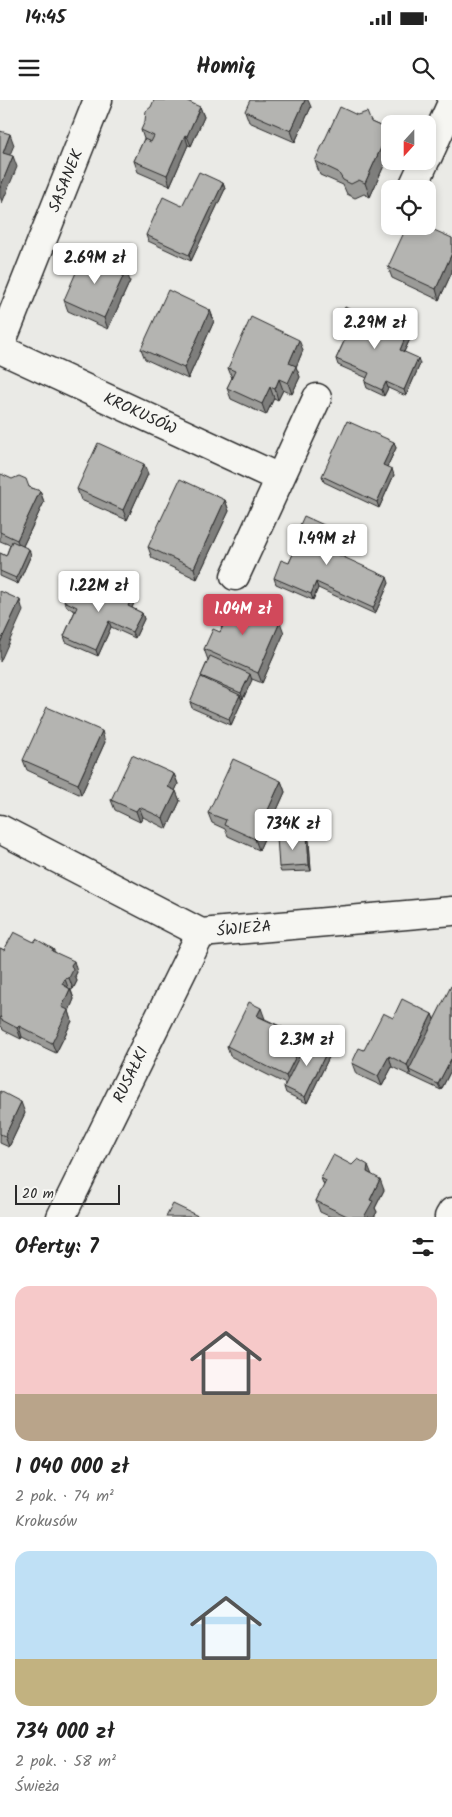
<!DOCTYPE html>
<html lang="pl">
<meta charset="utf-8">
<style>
:root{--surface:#fff;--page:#f2f2f2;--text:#222;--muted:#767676;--accent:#d1495b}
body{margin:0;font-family:Kalam,sans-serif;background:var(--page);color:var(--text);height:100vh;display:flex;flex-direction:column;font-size:19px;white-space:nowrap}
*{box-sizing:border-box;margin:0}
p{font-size:16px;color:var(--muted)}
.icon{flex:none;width:28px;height:28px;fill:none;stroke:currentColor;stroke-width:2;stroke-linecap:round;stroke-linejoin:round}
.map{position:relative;height:1117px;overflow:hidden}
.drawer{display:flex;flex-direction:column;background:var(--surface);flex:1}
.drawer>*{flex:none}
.needle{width:32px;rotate:201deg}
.tools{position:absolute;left:381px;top:15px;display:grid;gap:10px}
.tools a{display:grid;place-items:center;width:55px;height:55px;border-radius:10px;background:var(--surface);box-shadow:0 2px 8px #0003;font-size:25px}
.scale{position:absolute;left:15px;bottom:12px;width:105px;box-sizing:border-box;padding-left:5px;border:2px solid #2b2b2b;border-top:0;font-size:14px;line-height:18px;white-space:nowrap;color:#2b2b2b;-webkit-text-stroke:4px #f6f6f2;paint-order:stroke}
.price{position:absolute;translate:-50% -42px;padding:0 11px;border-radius:5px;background:#fff;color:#222;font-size:16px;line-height:32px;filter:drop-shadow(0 1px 2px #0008)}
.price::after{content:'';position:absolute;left:50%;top:30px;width:15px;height:11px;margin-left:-8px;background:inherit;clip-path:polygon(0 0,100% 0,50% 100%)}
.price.on{background:var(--accent);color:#fff}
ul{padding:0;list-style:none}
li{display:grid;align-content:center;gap:10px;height:265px;padding:0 15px}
li span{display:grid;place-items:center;height:155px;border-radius:15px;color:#555}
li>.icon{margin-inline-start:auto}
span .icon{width:90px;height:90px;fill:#fffc;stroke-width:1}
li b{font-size:21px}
h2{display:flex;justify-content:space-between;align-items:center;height:60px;padding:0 15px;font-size:21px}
.status{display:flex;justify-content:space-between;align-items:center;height:35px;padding:0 25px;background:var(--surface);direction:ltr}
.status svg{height:14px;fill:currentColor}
header{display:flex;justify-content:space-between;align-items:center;height:65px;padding:0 15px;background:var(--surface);font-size:22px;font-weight:700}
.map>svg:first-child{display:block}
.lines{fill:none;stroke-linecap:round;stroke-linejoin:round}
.minor-casing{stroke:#2b2b2b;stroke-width:31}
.minor{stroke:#f6f6f2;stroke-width:28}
.wall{fill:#9b9b98;stroke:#2b2b2b}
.shaded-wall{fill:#7e7e7c;stroke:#2b2b2b}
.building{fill:#b4b4b1;stroke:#2b2b2b}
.labels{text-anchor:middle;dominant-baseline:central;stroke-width:4;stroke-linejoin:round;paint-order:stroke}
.street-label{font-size:16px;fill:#2b2b2b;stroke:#f6f6f2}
</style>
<div class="status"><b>14:45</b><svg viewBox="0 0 49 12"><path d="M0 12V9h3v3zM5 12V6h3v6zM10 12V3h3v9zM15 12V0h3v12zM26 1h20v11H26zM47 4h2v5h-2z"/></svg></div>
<header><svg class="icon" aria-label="menu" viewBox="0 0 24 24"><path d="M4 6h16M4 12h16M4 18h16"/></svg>Homiq<svg class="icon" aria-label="search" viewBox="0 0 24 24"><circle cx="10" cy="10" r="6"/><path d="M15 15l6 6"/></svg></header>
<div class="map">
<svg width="452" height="1117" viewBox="0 0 452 1117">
<rect width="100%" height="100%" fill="#eaeae6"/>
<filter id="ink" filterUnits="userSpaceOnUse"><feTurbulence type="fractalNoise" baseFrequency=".02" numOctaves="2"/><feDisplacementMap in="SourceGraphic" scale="10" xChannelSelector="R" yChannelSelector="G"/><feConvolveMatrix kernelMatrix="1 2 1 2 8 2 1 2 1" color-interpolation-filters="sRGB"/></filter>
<g filter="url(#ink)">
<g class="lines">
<defs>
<g id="minor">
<polyline points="428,56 452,3"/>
<polyline points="412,89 425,61"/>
<polyline points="0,246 98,0"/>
<polyline points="0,249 279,378"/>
<polyline points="235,476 317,298"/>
<polyline points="0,729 201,833 452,811"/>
<polyline points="61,1117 201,833"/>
<polyline points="449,1117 452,1112"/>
</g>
</defs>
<!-- minor casing -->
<use href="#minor" class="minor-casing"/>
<!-- minor -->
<use href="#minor" class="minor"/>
</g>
<!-- wall -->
<g class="wall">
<polygon points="200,7 204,17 191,46 188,45 170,86 138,72 134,61 144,39 141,30"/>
<polygon points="311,7 295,42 249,22 245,11"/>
<polygon points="371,22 389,30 390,33 390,52 370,97 364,94 355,98 347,94 343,85 320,75 315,61"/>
<polygon points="223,83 225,89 191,161 148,141 146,135"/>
<polygon points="452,138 452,172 439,200 392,178 388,167"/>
<polygon points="130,181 108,229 68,211 64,200"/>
<polygon points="210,210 214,221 188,279 145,259 141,249"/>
<polygon points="336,227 410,239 404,252 420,264 406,296 388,288 384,296 367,288 365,282 367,278 338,265 336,259 346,237 338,233"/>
<polygon points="303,250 296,267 300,277 292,294 283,290 278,300 274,298 266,315 231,299 227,288 232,278 228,268"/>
<polygon points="394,342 396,348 387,367 394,375 379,408 324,382 322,376"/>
<polygon points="148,374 127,420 81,400 77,389"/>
<polygon points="0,377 29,387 40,391 44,402 23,446 31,455 18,484 0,476 0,453 6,456 10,445 0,441"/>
<polygon points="225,400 229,411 197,479 152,458 148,447"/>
<polygon points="337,436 333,445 337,454 389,483 375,514 318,488 313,500 276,484 274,478 289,463 294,452"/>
<polygon points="85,492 134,503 132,508 142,513 144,519 135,538 111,527 98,556 66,542 64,536 75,511 67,507 64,501"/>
<polygon points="218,519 284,533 262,583 252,579 243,599 241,598 242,601 231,625 192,608 190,602 202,578 201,576 208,560 204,549 220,532 222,529"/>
<polygon points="105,642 81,695 27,670 23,660"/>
<polygon points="174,674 178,684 175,690 180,701 167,729 143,717 140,722 115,710 111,700"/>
<polygon points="281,681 285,692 259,750 228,736 225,729 212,723 208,713"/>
<polygon points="307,735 309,741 311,771 281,772 279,767"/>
<polygon points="34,842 53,849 55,852 77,872 75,876 77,881 73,889 71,890 74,899 69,911 72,921 56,953 22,937 21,939 3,930 2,927 0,925 0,848 4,850"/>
<polygon points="452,886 452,968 441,990 392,967 382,986 356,974 352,963 364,950 393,918 432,914 434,920"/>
<polygon points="265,919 305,938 306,943 331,953 307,1003 286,993 284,987 286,984 230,956 227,946"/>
<polygon points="0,991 25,1013 9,1047 0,1043"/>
<polygon points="372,1075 384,1090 375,1108 377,1112 374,1117 331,1117 320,1112 316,1101 324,1086 321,1078"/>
</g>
<!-- shaded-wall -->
<g class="shaded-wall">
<polygon points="305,0 308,0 311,7 295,42 291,31"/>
<polygon points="200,7 204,17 191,46 187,36"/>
<polygon points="389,30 390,33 390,52 370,97 365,83"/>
<polygon points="10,34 14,45 6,64 3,53"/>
<polygon points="185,35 188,45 170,86 167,75"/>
<polygon points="13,56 17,67 2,103 0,96 0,88"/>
<polygon points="223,83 225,89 191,161 189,155"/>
<polygon points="452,153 452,172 439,200 436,189"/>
<polygon points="126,170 130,181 108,229 104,218"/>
<polygon points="210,210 214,221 188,279 184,268"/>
<polygon points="407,233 410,239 402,256 400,250"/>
<polygon points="299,240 303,250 296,267 300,277 292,294 288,283 289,263"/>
<polygon points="418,258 420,264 406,296 404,290"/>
<polygon points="279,279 283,290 278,300 275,289"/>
<polygon points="386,282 388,288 384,296 382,290"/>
<polygon points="270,287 274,298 266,315 262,304"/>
<polygon points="394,342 396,348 385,371 383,365"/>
<polygon points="144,364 148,374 127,420 123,410"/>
<polygon points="392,369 394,375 379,408 377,402"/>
<polygon points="40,391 44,402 21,450 17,440"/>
<polygon points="225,400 229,411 197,479 194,468"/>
<polygon points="335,430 337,436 333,446 331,440"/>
<polygon points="29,449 31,455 18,484 16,478"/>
<polygon points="387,477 389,483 375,514 373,508"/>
<polygon points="316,482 318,488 313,500 311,494"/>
<polygon points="132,497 134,503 130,512 128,506"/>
<polygon points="20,500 23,511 0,562 0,543"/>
<polygon points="142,513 144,519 135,538 132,532"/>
<polygon points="109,521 111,527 98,556 96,550"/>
<polygon points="280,522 284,533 262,583 258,573"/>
<polygon points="250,574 252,580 243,599 241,593"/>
<polygon points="240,595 242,601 231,625 229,619"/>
<polygon points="102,631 105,642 81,695 78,684"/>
<polygon points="174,674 178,684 172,698 168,687"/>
<polygon points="281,681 285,692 259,750 255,739"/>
<polygon points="176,691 180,701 167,729 163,718"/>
<polygon points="139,707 143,717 140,722 136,711"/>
<polygon points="307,735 309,741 311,771 309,765"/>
<polygon points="74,861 77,872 75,876 77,881 73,889 69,878 71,865"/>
<polygon points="65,879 69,890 62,884"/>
<polygon points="70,889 74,899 69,911 72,921 56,953 52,943 62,907"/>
<polygon points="261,908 265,919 257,916"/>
<polygon points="432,914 436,925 409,970 411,976 407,965"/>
<polygon points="19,926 22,937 21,939 17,928"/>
<polygon points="305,938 309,949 290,987 286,976"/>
<polygon points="329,947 331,953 307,1003 305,997"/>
<polygon points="389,956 392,967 382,986 378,976"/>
<polygon points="451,959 452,968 441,990 438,984"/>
<polygon points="21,1002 25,1013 9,1047 5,1036"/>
<polygon points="368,1065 372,1075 367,1072"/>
<polygon points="380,1079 384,1090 375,1108 377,1112 374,1117 364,1117 370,1100"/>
</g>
<!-- building -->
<g class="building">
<polygon points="154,0 185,0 200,7 187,36 185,35 167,75 134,61 144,39 151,42 154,36 141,30 145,21 146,11 151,7"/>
<polygon points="250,0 305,0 291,31 245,11"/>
<polygon points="340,7 357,15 367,12 371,22 389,30 365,83 359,80 351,84 343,80 338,72 315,61"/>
<polygon points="0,31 10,34 3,53 13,56 0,88"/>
<polygon points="199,72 223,83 189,155 146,135 163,97 182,106"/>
<polygon points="407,126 425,126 452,138 452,153 436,189 388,167"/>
<polygon points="85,152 126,170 104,218 64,200"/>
<polygon points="168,190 210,210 184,268 141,249"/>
<polygon points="345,207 357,213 358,210 407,233 400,250 418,258 404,290 386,282 382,290 365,282 369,273 336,259 348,233 336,227"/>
<polygon points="251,217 299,240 289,263 296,266 288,283 279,279 275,289 270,287 262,304 227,288 235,271 228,268"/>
<polygon points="347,321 394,342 383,365 392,369 377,402 322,376"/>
<polygon points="98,343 144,364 123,410 77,389"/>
<polygon points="1,374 12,379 19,376 26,379 29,387 40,391 17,440 0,432 0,377"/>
<polygon points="180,379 225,400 194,468 148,447"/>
<polygon points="304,416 335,430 331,440 337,454 387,477 373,508 316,482 311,494 274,478 281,460 289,463 294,452 291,445"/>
<polygon points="12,441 29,449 16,478 0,471 0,453 6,456"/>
<polygon points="92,478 132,497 128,506 142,513 132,532 109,521 96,550 64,536 77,507 64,501 71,486 85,492"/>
<polygon points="0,491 20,500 0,543"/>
<polygon points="227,498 280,522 258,573 204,549 213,529 220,532 225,522 218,519"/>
<polygon points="210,556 250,574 241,593 201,576"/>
<polygon points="201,577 240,595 229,619 190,602"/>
<polygon points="47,607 102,631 78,684 23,660"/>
<polygon points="132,655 174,674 168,687 176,691 163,718 139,707 136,711 111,700"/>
<polygon points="233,659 281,681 255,739 224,725 226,720 208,713"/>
<polygon points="307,735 309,765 279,767 277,737"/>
<polygon points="14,832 34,842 36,839 53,849 52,851 74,861 71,865 73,870 69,878 65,879 62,884 70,889 62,907 68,910 52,943 19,926 17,928 0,919 1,917 0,917 0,848 4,850"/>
<polygon points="451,886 452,886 452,959 451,959 438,984 409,970"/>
<polygon points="402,899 432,914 407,965 389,956 378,976 352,963 359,948 364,950 383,913 393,918"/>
<polygon points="249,902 261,908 257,916 305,938 286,976 227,946"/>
<polygon points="309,937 329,947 305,997 284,987"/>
<polygon points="0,991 21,1002 5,1036 0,1034"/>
<polygon points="333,1055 352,1065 358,1059 368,1065 367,1072 380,1079 370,1100 373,1101 364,1117 349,1117 316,1101 326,1081 321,1078"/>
<polygon points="173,1104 200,1117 166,1117"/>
</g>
</g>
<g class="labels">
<!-- street labels -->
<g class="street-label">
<text transform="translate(66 81) rotate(-68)">SASANEK</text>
<text transform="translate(140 314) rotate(25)">KROKUSÓW</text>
<text transform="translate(244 829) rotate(-5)">ŚWIEŻA</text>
<text transform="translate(131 975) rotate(-64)">RUSAŁKI</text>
</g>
</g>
</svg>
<div class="tools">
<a><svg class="needle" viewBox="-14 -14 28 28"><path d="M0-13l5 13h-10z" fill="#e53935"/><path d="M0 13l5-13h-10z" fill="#767676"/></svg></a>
<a><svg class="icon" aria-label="locate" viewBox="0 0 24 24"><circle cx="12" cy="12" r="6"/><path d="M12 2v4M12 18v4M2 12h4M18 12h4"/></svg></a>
</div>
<div class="scale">20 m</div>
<b class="price" style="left:95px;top:185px">2.69M zł</b>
<b class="price" style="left:375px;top:250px">2.29M zł</b>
<b class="price" style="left:327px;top:466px">1.49M zł</b>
<b class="price" style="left:99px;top:513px">1.22M zł</b>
<b class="price on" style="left:243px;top:536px">1.04M zł</b>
<b class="price" style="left:293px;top:751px">734K zł</b>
<b class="price" style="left:307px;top:967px">2.3M zł</b>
</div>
<section class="drawer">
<h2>Oferty: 7<svg class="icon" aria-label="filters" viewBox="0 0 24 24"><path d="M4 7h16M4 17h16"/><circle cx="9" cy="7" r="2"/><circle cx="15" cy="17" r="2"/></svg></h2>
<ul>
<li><span style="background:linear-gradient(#f6c9c9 70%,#b9a48a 0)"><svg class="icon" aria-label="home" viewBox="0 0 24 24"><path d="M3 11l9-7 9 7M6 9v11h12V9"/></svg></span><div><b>1 040 000 zł</b><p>2 pok. · 74 m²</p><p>Krokusów</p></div></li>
<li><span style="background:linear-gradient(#bfe0f5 70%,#c2b280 0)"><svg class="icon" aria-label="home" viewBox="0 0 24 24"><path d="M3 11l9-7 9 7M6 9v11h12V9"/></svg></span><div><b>734 000 zł</b><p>2 pok. · 58 m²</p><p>Świeża</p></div></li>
</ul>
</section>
